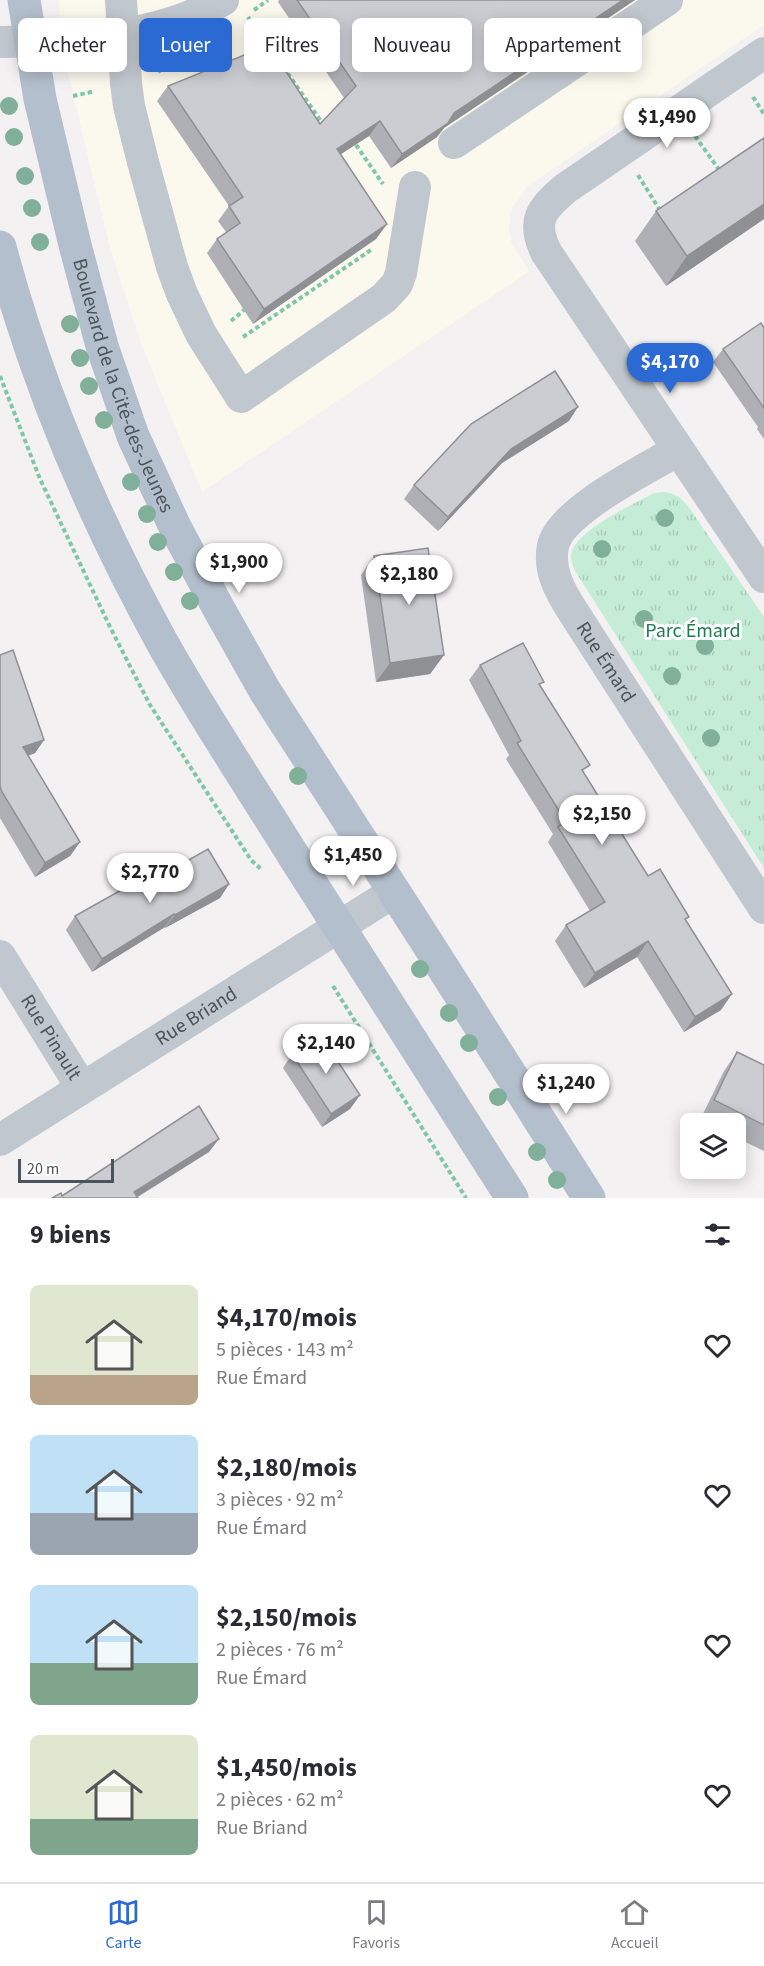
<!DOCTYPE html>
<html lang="fr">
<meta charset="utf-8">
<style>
:root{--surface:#fff;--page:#f7f7f7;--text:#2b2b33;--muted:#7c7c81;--line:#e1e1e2;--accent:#2b69d3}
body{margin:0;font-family:"Source Sans 3",sans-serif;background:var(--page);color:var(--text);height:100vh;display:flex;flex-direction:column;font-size:22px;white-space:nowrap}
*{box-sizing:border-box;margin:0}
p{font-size:20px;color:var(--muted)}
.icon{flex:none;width:33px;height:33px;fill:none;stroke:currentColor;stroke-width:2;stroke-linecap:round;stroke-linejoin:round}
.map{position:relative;height:1198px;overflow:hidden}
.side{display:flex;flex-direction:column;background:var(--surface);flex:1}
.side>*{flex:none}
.hud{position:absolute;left:18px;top:18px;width:729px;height:54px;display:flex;gap:12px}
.fabs{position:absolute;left:680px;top:1113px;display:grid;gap:12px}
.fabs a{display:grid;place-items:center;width:66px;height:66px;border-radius:9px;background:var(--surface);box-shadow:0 3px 15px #0003;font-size:30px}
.scale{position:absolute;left:18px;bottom:15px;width:96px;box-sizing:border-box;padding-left:6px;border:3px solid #4b535d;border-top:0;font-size:16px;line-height:21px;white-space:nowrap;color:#4b535d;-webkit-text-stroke:4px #fff;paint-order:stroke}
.price{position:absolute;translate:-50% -51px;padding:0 14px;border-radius:21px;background:#fff;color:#222;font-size:20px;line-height:39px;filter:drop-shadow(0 2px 3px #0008)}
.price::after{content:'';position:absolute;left:50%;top:36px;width:18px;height:14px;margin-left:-9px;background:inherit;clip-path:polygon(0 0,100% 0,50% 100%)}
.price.selected{background:var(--accent);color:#fff}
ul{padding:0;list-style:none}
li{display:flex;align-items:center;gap:18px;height:150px;padding:0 30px}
li span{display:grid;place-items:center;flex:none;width:168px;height:120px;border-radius:9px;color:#555}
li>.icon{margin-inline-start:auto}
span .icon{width:72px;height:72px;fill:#fffc;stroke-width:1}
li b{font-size:26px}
h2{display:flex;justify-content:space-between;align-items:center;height:72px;padding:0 30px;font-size:26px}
.pill{padding:0 21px;border-radius:9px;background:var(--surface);box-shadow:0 3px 15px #0003;font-size:21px;line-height:54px}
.pill.selected{background:var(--accent);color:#fff}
.tab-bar{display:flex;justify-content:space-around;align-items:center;height:84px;border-top:2px solid var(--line);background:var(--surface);font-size:16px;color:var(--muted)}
.tab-bar a{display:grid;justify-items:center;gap:3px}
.tab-bar .selected{color:var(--accent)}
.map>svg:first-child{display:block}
.commercial{fill:#fbf8ed}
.park{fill:url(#park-tufts)}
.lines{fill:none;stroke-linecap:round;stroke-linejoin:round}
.path{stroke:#80c7a9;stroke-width:4;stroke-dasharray:4.5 3;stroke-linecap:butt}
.minor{stroke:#c1c7ce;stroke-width:32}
.major{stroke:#b4bfcd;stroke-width:33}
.tree{fill:#80af9a}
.wall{fill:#afb0b5}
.shaded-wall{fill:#8f9094}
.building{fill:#cccdd3;stroke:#8f9094;stroke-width:1.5}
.labels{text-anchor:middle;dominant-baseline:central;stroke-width:6;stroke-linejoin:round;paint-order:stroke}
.street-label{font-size:20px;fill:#4b535d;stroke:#fff}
.park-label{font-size:20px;fill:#217953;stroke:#fff}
</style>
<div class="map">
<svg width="764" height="1198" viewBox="0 0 764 1198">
<defs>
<pattern id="park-tufts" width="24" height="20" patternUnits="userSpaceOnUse" patternTransform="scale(1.5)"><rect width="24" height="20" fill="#c5ecd7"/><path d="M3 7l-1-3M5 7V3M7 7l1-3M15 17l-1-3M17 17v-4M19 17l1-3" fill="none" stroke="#abccbb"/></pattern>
</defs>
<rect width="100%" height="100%" fill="#f3f1f1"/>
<!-- commercial -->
<polygon class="commercial" points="58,0 764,0 764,25 528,186 511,210 509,228 512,245 530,271 202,492 142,346 110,248 68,74"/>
<!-- park -->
<path class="park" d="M663,492C676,493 682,498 690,509L764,617V868L577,574C574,569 571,563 571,556C572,532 634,504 654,493Z"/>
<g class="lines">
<!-- path -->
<g class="path">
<polyline points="254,10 268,0"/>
<polyline points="248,17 269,47"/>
<polyline points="279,61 323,124"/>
<polyline points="158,72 184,54"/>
<polyline points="73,96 95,91"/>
<polyline points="753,97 764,114"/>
<polyline points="695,136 720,171"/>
<polyline points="356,145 383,184"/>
<polyline points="638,175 661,212"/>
<polyline points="231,321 244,310"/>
<polyline points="243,337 371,250"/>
<polyline points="0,376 40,479 110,627 150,705 251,860 261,869"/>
<polyline points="333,986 466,1198"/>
</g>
<!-- minor -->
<g class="minor">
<polyline points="121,0 126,83 129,106 143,162 172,267 182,294 201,334 241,397 384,298 397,284 401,273 415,187"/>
<path d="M0,42C76,40 156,40 223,0"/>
<path d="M764,53L566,188C541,209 531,221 546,252L764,577"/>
<polyline points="454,143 667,0"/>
<path id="s1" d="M678,450C647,469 560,511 553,546C548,570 560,591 572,610L764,908"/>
<path id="s2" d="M0,956L82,1088"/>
<path id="s3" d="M0,1140L394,892"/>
</g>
<!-- major -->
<g class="major">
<path id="s4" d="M24,0L40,99L75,245L102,346L133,436L175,527L220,611L265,691L426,941L589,1198"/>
<path d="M0,247C37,386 94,519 163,644C204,717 251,787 295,858C367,971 440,1084 512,1198"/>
</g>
</g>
<!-- trees -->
<g class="tree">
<circle cx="9" cy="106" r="9"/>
<circle cx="14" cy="137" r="9"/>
<circle cx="25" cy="176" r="9"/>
<circle cx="32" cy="208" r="9"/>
<circle cx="40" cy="242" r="9"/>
<circle cx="70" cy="324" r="9"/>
<circle cx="80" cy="358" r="9"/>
<circle cx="89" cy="386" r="9"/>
<circle cx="104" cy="420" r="9"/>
<circle cx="131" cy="482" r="9"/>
<circle cx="147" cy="514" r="9"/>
<circle cx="665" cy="518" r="9"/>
<circle cx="158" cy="542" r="9"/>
<circle cx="602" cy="549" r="9"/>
<circle cx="174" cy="572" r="9"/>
<circle cx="190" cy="601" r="9"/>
<circle cx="644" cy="619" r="9"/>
<circle cx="705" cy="646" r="9"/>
<circle cx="672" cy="676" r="9"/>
<circle cx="711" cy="738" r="9"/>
<circle cx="298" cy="776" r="9"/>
<circle cx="420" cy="969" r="9"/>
<circle cx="449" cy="1013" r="9"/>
<circle cx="469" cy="1043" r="9"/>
<circle cx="498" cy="1097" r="9"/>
<circle cx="537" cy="1152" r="9"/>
<circle cx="557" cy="1180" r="9"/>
</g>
<!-- wall -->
<g class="wall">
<polygon points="279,0 635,0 444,128 437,137 391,168 369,136 341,154 387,224 376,239 253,324 207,253 217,239 226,232 218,221 229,206 157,101 168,86 320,124 344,98 278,2"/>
<polygon points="656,211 764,219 666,286 635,241"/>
<polygon points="764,328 764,439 757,429 758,427 713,362 723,349"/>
<polygon points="569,421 502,463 438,531 404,499 414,485"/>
<polygon points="374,556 444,655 430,674 376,682 361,575"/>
<polygon points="0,655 44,740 35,753 28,756 80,842 70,856 35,877 0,818"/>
<polygon points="480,665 541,687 584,773 648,876 686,920 721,1010 684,1032 637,957 584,988 555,941 566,925 590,911 548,842 553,834 506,759 509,755 469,680"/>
<polygon points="229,884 220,898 165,928 165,927 92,972 66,930 75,916 134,891"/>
<polygon points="737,1052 764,1065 764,1151 735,1137 735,1124 708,1124 700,1120 724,1071"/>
<polygon points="292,1054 360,1095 350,1109 322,1127 283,1068"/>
</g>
<!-- shaded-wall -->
<g class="shaded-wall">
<polygon points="623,0 635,0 444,128 437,137 391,168 402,154 454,113"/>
<polygon points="380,121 369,136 327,163 337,149"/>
<polygon points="764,204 764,219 666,286 687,256"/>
<polygon points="387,224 376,239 253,324 264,309"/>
<polygon points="578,407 569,421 502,463 438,531 448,517 511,449"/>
<polygon points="444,655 430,674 376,682 390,663"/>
<polygon points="44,740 35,753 13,761 23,747"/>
<polygon points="80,842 70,856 35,877 45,863"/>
<polygon points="229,884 220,898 165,928 175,915"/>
<polygon points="174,914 165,927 92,972 102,959"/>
<polygon points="648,941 637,957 584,988 595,973"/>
<polygon points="732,994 721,1010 684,1032 695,1017"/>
<polygon points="360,1095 350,1109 322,1127 331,1114"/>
<polygon points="219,1139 209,1152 136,1198 134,1192"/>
</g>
<!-- building -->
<g class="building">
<polygon points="297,0 623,0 454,113 448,123 402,154 380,121 337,149 387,224 264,309 217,239 240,223 229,206 243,197 168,86 269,45 320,124 356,86"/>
<polygon points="764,138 764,204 687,256 656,211"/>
<polygon points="761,323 764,328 764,408 723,349"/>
<polygon points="555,371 578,407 511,449 448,517 414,485 471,424"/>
<polygon points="428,548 444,655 390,663 374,556"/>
<polygon points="523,643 544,682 539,684 590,765 582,770 648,876 660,869 689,917 685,919 732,994 695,1017 648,941 595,973 566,925 605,902 558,827 566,822 517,743 521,741 480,665"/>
<polygon points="13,650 44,740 23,747 80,842 45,863 2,792 0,786 0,655"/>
<polygon points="208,849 229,884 175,915 174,914 102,959 75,916 130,885 134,891"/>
<polygon points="321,1036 360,1095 331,1114 292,1054"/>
<polygon points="737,1052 764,1065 764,1125 714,1100"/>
<polygon points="199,1106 219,1139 134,1192 138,1198 52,1198 61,1193 62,1196"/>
</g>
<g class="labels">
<!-- street labels -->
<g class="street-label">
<text stroke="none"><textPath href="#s4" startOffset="399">Boulevard de la Cité-des-Jeunes</textPath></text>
<text stroke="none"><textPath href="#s1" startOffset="291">Rue Émard</textPath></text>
<text stroke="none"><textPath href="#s3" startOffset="232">Rue Briand</textPath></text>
<text stroke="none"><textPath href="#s2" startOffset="96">Rue Pinault</textPath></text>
</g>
<!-- park labels -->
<g class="park-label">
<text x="693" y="631">Parc Émard</text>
</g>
</g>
</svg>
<div class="fabs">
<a><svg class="icon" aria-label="layers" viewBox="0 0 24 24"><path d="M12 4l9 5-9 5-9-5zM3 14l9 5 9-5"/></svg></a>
</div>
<div class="scale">20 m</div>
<b class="price" style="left:667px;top:149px">$1,490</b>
<b class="price selected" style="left:670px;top:394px">$4,170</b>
<b class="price" style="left:239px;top:594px">$1,900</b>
<b class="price" style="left:409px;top:606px">$2,180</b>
<b class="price" style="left:602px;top:846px">$2,150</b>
<b class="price" style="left:353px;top:887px">$1,450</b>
<b class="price" style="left:150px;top:904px">$2,770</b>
<b class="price" style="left:326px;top:1075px">$2,140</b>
<b class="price" style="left:566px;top:1115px">$1,240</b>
<div class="hud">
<a class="pill">Acheter</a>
<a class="pill selected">Louer</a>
<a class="pill">Filtres</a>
<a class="pill">Nouveau</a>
<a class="pill">Appartement</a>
</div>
</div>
<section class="side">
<h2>9 biens<svg class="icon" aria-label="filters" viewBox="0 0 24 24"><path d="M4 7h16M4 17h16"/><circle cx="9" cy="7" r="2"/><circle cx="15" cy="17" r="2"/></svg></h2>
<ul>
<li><span style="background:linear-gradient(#dfe7d0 75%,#b9a48a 0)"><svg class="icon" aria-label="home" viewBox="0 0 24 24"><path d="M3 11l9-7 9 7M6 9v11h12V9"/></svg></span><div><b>$4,170/mois</b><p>5 pièces · 143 m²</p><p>Rue Émard</p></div><svg class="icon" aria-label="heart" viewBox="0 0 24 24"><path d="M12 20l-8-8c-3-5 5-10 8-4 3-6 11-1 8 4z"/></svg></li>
<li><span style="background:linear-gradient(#bfe0f5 65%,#9aa5b1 0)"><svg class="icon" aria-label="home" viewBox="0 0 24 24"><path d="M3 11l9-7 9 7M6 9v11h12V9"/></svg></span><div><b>$2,180/mois</b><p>3 pièces · 92 m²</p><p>Rue Émard</p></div><svg class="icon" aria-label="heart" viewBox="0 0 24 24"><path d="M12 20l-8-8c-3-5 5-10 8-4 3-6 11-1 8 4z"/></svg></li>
<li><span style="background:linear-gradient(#bfe0f5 65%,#7fa58c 0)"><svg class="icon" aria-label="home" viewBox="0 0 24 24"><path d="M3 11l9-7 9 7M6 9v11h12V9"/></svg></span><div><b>$2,150/mois</b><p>2 pièces · 76 m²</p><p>Rue Émard</p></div><svg class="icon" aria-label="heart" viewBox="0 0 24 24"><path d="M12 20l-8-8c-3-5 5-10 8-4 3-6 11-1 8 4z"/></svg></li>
<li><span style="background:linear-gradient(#dfe7d0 70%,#7fa58c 0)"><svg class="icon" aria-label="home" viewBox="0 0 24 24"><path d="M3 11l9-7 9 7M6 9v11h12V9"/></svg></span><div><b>$1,450/mois</b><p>2 pièces · 62 m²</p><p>Rue Briand</p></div><svg class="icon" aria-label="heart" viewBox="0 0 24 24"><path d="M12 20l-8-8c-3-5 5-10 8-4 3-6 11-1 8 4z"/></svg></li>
</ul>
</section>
<nav class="tab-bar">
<a class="selected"><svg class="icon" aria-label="map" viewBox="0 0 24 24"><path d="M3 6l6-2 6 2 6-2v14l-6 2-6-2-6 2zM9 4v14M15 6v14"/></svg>Carte</a>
<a><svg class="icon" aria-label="saved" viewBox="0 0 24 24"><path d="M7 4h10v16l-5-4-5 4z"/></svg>Favoris</a>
<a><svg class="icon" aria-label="home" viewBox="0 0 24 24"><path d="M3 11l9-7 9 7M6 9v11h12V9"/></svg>Accueil</a>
</nav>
